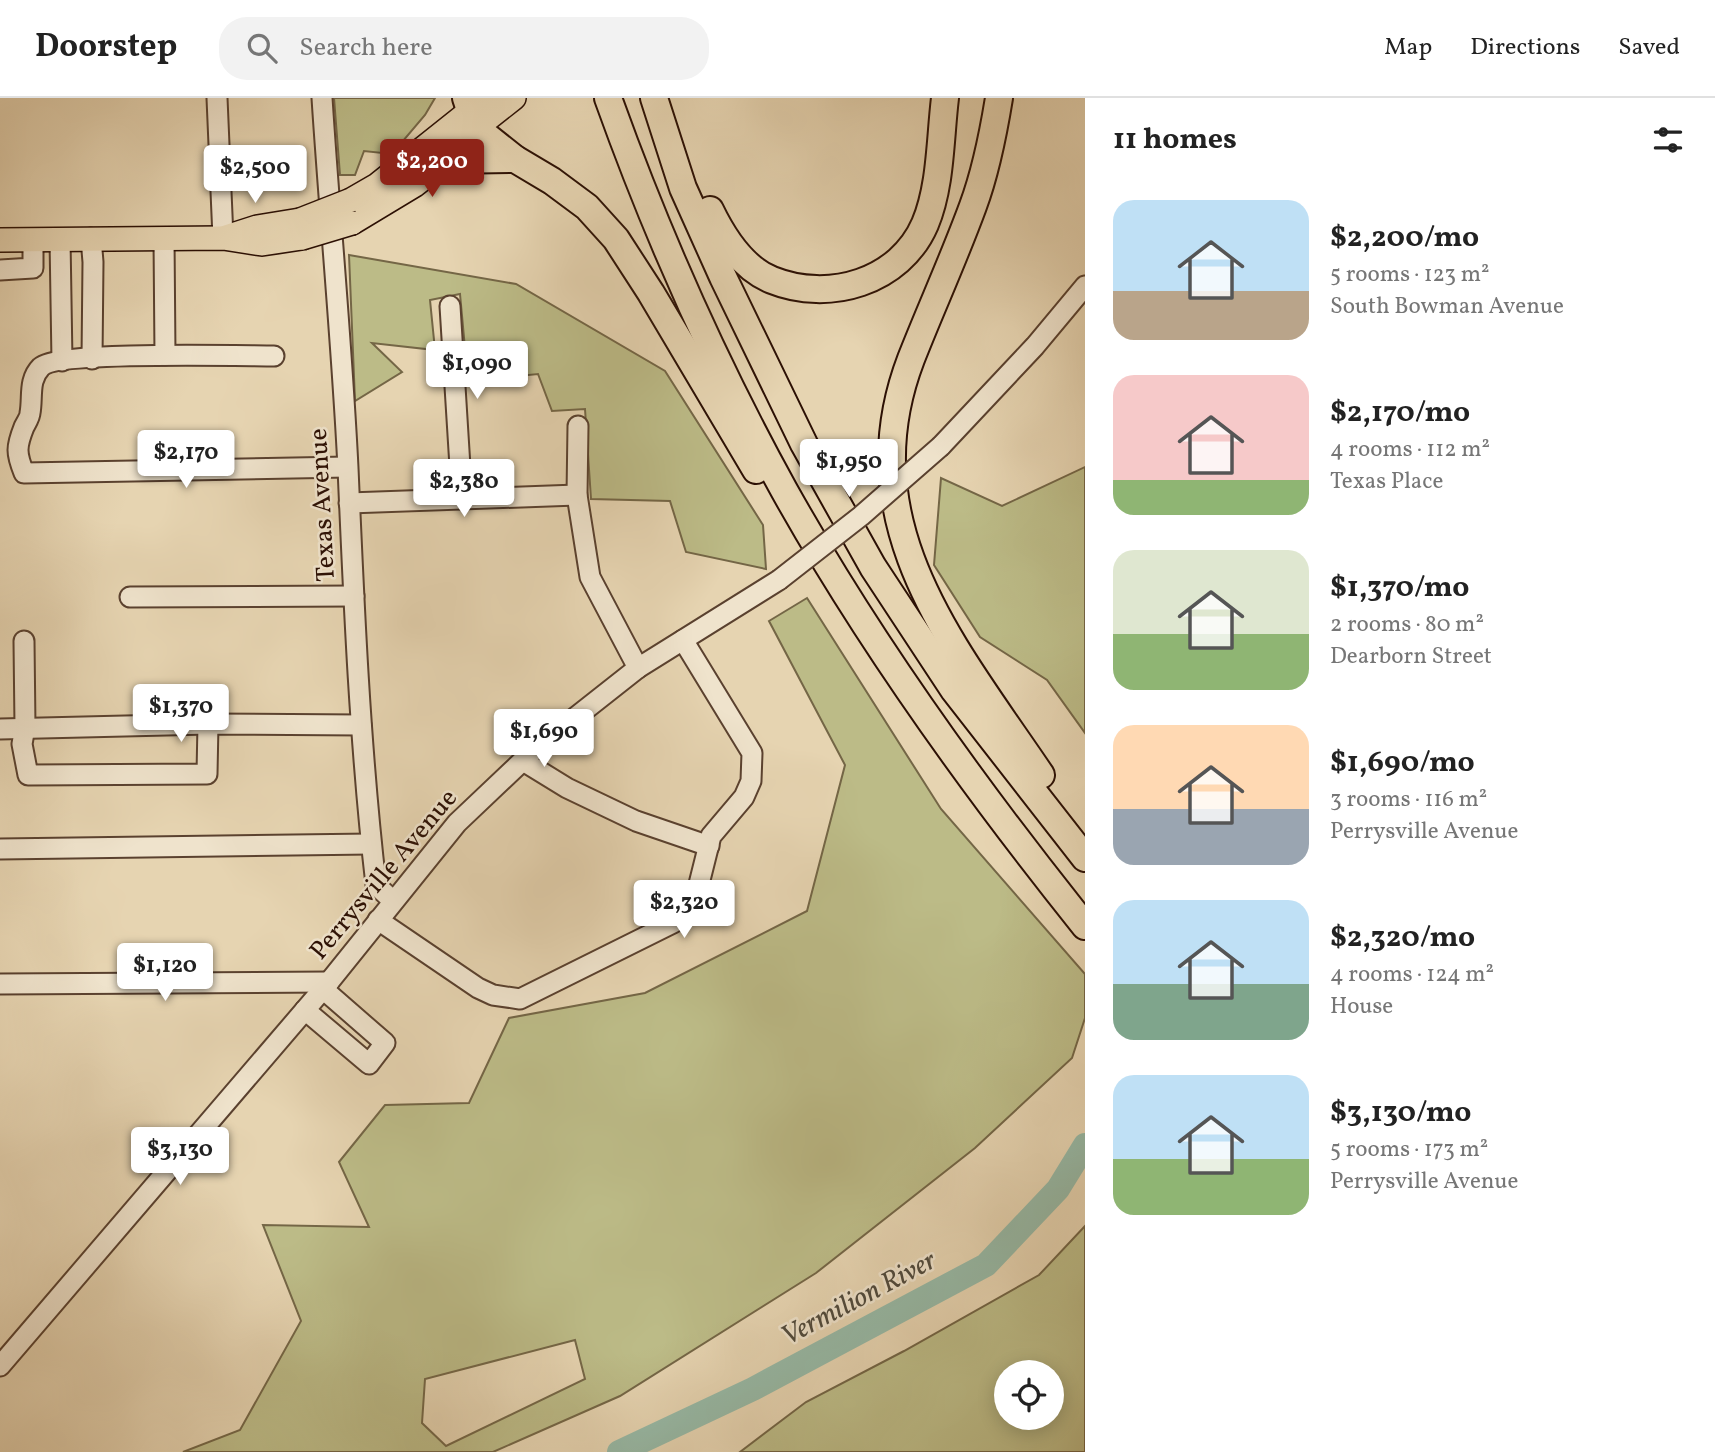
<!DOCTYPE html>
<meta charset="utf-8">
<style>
:root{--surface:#fff;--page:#f2f2f2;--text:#222;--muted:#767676;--line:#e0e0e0;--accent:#8f2418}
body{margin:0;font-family:Vollkorn,serif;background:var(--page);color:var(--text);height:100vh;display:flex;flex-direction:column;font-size:26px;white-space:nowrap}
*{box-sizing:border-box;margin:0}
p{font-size:23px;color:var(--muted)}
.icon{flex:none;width:38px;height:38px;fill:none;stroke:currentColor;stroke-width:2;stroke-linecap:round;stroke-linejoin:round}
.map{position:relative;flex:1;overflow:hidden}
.details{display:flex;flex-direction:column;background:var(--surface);width:630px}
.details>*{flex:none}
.buttons{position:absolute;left:994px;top:1262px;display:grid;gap:14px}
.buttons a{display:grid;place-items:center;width:70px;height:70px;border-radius:50%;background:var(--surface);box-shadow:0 4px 18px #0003;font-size:35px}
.price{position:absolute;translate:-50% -60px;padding:0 16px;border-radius:7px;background:#fff;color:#222;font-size:23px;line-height:46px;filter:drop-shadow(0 2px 4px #0008)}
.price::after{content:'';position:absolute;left:50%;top:42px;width:21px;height:16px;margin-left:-10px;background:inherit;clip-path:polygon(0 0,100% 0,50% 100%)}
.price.active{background:var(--accent);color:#fff}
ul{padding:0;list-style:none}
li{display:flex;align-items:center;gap:21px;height:175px;padding:0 28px}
li span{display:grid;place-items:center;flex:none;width:196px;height:140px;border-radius:21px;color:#555}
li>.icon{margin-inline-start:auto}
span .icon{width:84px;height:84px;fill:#fffc;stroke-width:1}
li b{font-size:30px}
h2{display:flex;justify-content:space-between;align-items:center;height:84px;padding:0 28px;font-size:30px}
header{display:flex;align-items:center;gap:42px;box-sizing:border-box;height:98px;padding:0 35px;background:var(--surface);border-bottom:2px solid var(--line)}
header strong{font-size:33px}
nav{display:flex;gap:38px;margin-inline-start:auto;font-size:24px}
.search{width:490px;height:63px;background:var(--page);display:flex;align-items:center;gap:18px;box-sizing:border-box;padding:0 24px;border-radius:28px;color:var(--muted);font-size:26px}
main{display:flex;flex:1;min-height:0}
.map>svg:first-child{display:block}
.green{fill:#bcbb87;stroke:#746646;stroke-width:2;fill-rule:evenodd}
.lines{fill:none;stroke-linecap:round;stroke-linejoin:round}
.river{stroke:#97b9a6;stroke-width:24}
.minor-casing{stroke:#5a412f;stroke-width:23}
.major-casing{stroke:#2c1004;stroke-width:26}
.highway-casing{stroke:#2c1004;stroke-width:30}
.minor{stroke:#efe3cc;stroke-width:19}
.major{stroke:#e6d4b1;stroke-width:23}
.highway{stroke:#e6d4b1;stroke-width:26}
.minor-bridge-casing{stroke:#5a412f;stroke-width:23;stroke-linecap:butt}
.major-bridge-casing{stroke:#2c1004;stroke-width:26;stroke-linecap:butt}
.minor-bridge{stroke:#efe3cc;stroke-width:19}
.major-bridge{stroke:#e6d4b1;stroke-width:23}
.labels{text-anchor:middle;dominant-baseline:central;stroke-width:5;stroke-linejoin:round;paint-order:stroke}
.street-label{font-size:26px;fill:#2c1004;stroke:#efe3cc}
.water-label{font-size:28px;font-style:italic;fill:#514b3d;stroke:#efe3cc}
</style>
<header>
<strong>Doorstep</strong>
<div class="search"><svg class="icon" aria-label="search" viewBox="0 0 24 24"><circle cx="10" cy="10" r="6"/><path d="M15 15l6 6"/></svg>Search here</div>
<nav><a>Map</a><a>Directions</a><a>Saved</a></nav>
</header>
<main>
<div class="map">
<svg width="1085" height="1354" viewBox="0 0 1085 1354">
<rect width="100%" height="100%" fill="#e6d4b1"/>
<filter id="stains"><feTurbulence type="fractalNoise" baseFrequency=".00286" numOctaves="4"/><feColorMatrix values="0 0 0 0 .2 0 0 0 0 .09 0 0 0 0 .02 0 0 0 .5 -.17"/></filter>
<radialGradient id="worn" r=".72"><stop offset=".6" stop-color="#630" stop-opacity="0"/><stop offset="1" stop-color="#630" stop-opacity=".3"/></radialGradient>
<!-- green -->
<g class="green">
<polygon points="334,0 435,0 425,17 392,56 364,53 355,77 340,77"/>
<polygon points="349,157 516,186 665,273 763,427 766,471 686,454 670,403 591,401 585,311 552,313 538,276 468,283 460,196 430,202 435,252 372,245 402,274 355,303"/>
<polygon points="1085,369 1085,635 1047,582 980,539 934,467 941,380 1002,408"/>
<path d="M807,500L941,711L1085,876V920L1072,960L975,1050L816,1175L620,1298L493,1354H183L240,1332L301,1223L263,1127L369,1129L339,1064L385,1007L469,1005L509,920L645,895L807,813L845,667L769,523ZM575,1242L585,1281L446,1348L422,1325L425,1281Z"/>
<path d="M1085,1128V1354H740L806,1304L904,1253L1039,1177ZM1006,1274H1052V1320H1006Z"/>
</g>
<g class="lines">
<!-- river -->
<polyline class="river" points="619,1354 753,1291 986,1167 1058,1091 1085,1047"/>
<defs>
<g id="minor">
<polyline points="217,0 223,140"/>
<path d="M322,0C330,123 342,247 348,370C354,509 360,649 376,787L393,803"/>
<polyline points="91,140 93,164 92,261"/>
<polyline points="164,140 165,257"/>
<polyline points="60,141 62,263"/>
<polyline points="0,172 33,170 33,141"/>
<polyline points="450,208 462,401"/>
<path d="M274,258C241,258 58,253 41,269C28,282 33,299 30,315C30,319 26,325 24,329C16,349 16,355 24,375L347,369"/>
<polyline points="578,328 577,397 590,479 638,570"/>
<polyline points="941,348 1035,248 1085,188"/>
<polyline points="349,405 577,397"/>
<polyline points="130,499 354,498"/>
<polyline points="24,543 25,629 22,646 28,677 207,676 208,626"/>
<polyline points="0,631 208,626 361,627"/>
<polyline points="523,663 567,690 636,723 709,748"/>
<polyline points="0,751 371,746"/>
<polyline points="378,822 478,890 493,897 520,901 673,825 686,814 695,802 711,738 744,699 751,683 752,655 683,542"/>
<polyline points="0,886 329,884"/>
<polyline points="305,912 369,966 385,945 323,891"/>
<polyline points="0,1268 329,884 457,725 534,652 638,570 779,482"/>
</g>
<g id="major">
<polyline points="351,102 377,87 486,0"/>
<polyline points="352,125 415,87 447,62 476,30 514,0"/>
<polyline points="226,139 257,129 300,122"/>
<polyline points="0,142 223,140 262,146 302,140"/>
</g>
<g id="highway">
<polyline points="466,0 476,30 515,61 552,83 587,109 616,141 651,195 756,372"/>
<path d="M608,0C656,134 715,267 784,392C870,546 975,691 1085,828"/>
<polyline points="654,0 683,90 723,179 804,346 873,469 954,592 1085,760"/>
<path d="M999,0C993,37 986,73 973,108C954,160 931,210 911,261C848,426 954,548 1041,677"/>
<polyline points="447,62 515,61"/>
<path d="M710,112C723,139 742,170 772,182C829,205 900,184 925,126C941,88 940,41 945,0"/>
</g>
</defs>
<!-- minor casing -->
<use href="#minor" class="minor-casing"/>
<!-- major casing -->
<use href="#major" class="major-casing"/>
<!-- highway casing -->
<use href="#highway" class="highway-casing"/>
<!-- minor -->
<use href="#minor" class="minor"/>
<!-- major -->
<use href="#major" class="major"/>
<!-- highway -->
<use href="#highway" class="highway"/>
<defs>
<polyline id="minor-bridge" points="779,482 861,418 941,348"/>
<g id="major-bridge">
<polyline points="300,122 351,102"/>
<polyline points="302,140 352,125"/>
</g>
</defs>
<!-- minor-bridge casing -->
<use href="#minor-bridge" class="minor-bridge-casing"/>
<!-- major-bridge casing -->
<use href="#major-bridge" class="major-bridge-casing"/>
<!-- minor-bridge -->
<use href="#minor-bridge" class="minor-bridge"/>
<!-- major-bridge -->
<use href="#major-bridge" class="major-bridge"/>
</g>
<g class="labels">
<!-- street labels -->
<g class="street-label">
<text transform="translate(323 407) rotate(-93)">Texas Avenue</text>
<text transform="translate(384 777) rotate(-50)">Perrysville Avenue</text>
</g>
<!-- water labels -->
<g class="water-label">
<text transform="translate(859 1201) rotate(-28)">Vermilion River</text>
</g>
</g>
<rect width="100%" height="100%" filter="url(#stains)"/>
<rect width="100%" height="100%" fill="url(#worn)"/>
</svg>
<div class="buttons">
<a><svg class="icon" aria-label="locate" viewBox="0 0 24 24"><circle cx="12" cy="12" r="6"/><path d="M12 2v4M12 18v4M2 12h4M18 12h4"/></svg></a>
</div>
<b class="price active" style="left:432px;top:101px">$2,200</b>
<b class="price" style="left:255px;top:107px">$2,500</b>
<b class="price" style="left:477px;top:303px">$1,090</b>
<b class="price" style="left:186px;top:392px">$2,170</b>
<b class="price" style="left:849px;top:401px">$1,950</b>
<b class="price" style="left:464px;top:421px">$2,380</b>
<b class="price" style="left:181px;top:646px">$1,370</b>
<b class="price" style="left:544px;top:671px">$1,690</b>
<b class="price" style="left:684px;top:842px">$2,320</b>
<b class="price" style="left:165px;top:905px">$1,120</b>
<b class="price" style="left:180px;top:1089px">$3,130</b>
</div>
<section class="details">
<h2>11 homes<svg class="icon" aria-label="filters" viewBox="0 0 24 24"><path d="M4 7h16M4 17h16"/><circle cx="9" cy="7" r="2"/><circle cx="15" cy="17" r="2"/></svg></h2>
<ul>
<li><span style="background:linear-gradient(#bfe0f5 65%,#b9a48a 0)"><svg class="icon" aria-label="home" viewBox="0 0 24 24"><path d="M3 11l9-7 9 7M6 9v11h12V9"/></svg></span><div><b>$2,200/mo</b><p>5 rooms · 123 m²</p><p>South Bowman Avenue</p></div></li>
<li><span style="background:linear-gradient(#f6c9c9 75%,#8fb573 0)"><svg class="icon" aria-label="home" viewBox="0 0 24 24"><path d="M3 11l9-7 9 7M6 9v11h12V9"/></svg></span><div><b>$2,170/mo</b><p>4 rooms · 112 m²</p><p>Texas Place</p></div></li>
<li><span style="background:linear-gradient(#dfe7d0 60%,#8fb573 0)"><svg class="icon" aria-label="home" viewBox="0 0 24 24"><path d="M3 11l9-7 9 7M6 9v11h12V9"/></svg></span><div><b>$1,370/mo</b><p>2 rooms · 80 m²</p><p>Dearborn Street</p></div></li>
<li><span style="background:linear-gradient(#ffd9b3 60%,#9aa5b1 0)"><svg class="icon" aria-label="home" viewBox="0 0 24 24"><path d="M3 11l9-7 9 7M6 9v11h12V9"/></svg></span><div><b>$1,690/mo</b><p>3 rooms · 116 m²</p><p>Perrysville Avenue</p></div></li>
<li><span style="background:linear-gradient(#bfe0f5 60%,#7fa58c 0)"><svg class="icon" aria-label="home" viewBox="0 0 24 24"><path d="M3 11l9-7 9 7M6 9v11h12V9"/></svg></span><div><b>$2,320/mo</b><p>4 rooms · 124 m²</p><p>House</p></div></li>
<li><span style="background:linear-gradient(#bfe0f5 60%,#8fb573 0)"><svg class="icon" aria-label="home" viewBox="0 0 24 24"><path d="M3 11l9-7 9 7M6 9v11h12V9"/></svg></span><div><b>$3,130/mo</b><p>5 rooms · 173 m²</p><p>Perrysville Avenue</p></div></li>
</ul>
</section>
</main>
